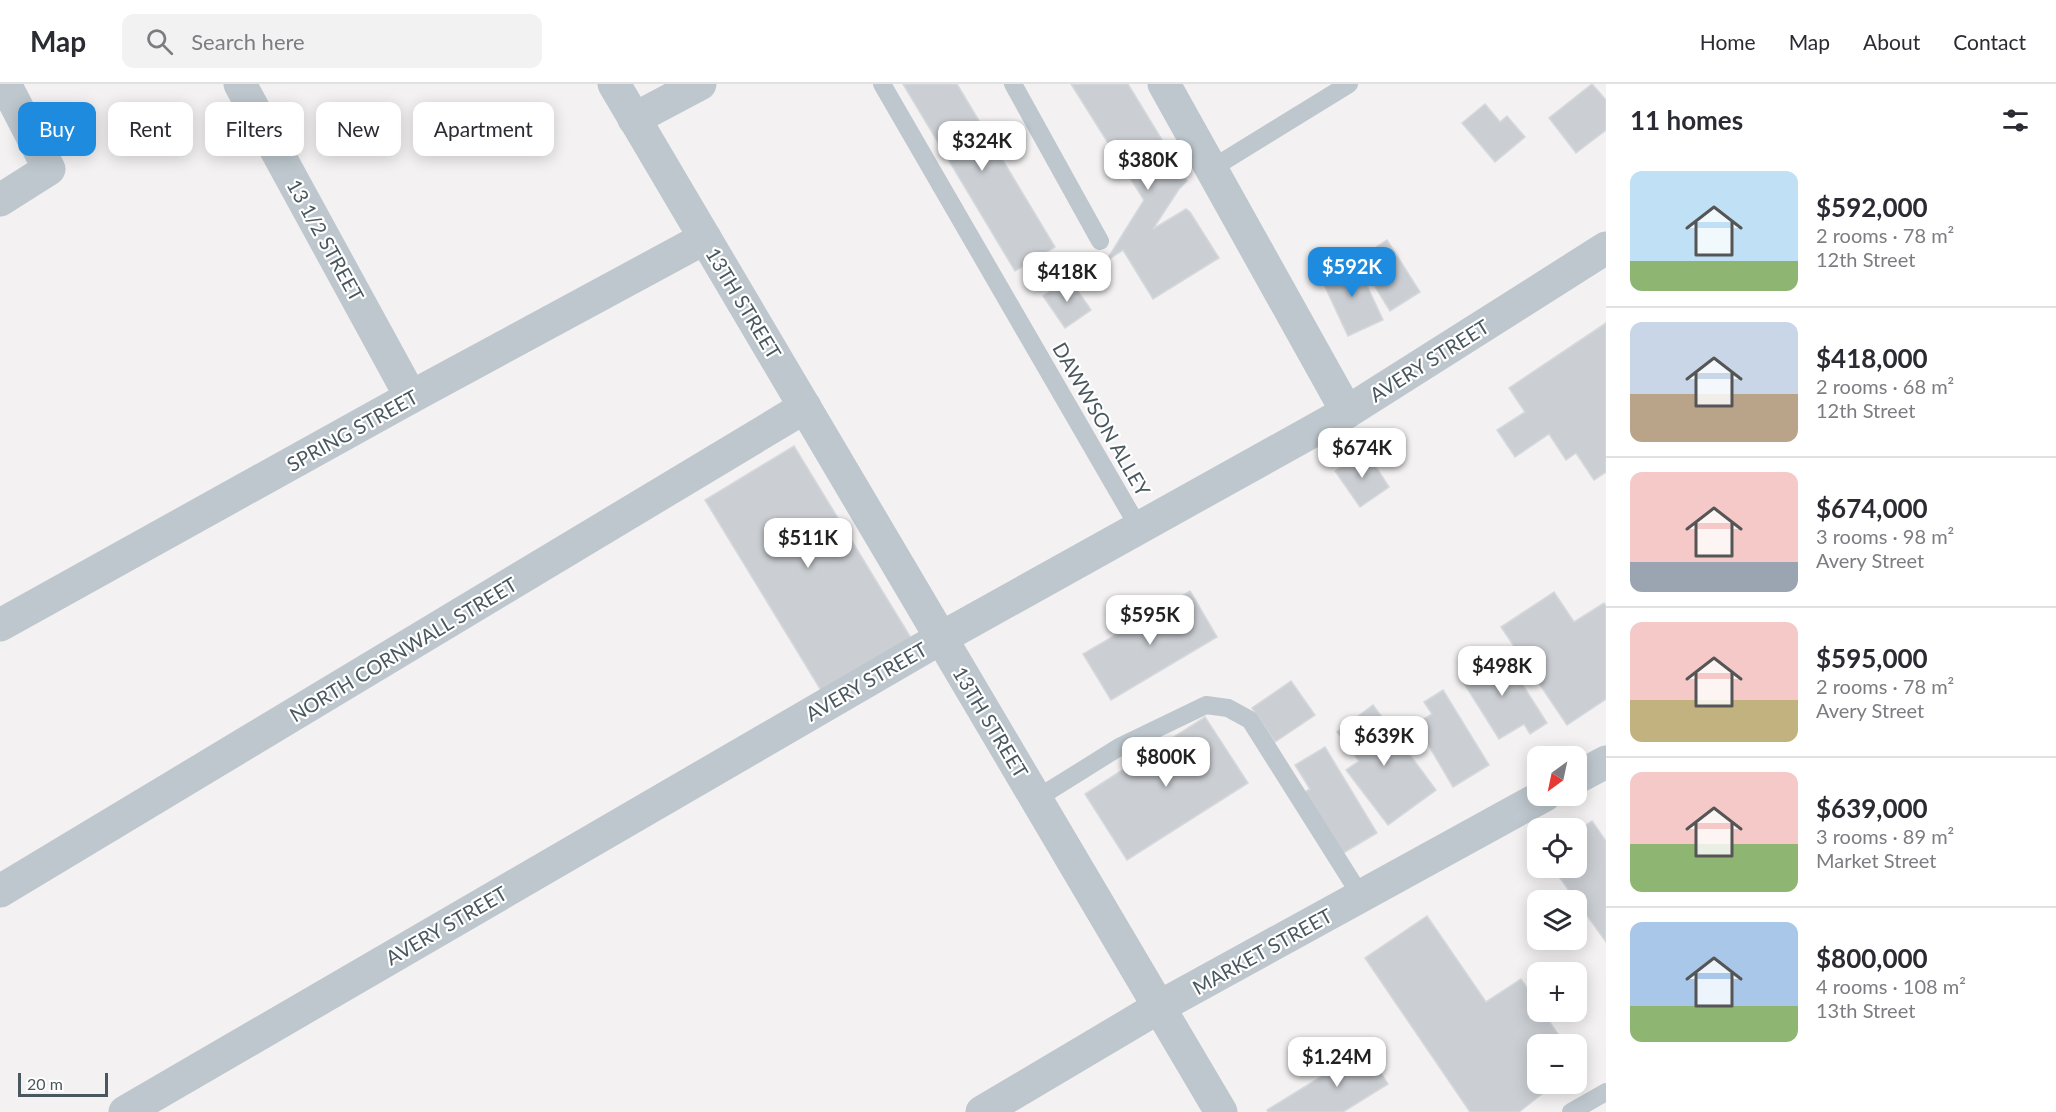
<!DOCTYPE html>
<meta charset="utf-8">
<style>
:root{--surface:#fff;--page:#f2f2f3;--text:#2b2b33;--muted:#7c7c81;--line:#e1e1e2;--accent:#1f8bde}
body{margin:0;font-family:Lato,sans-serif;background:var(--page);color:var(--text);height:100vh;display:flex;flex-direction:column;font-size:22px;white-space:nowrap}
*{box-sizing:border-box;margin:0}
p{font-size:20px;color:var(--muted)}
.icon{flex:none;width:33px;height:33px;fill:none;stroke:currentColor;stroke-width:2;stroke-linecap:round;stroke-linejoin:round}
.map{position:relative;flex:1;overflow:hidden}
.drawer{display:flex;flex-direction:column;background:var(--surface);width:450px}
.drawer>*{flex:none}
.banner{position:absolute;left:18px;top:18px;width:570px;height:54px;display:flex;gap:12px}
.needle{width:39px;rotate:213deg}
.buttons{position:absolute;left:1527px;top:662px;display:grid;gap:12px}
.buttons a{display:grid;place-items:center;width:60px;height:60px;border-radius:12px;background:var(--surface);box-shadow:0 3px 15px #0003;font-size:30px}
.scale{position:absolute;left:18px;bottom:15px;width:90px;box-sizing:border-box;padding-left:6px;border:3px solid #49575e;border-top:0;font-size:16px;line-height:21px;white-space:nowrap;color:#49575e;-webkit-text-stroke:4px #fff;paint-order:stroke}
.price{position:absolute;translate:-50% -51px;padding:0 14px;border-radius:12px;background:#fff;color:#222;font-size:20px;line-height:39px;filter:drop-shadow(0 2px 3px #0008)}
.price::after{content:'';position:absolute;left:50%;top:36px;width:18px;height:14px;margin-left:-9px;background:inherit;clip-path:polygon(0 0,100% 0,50% 100%)}
.price.active{background:var(--accent);color:#fff}
ul{padding:0;list-style:none}
li{display:flex;align-items:center;gap:18px;height:150px;padding:0 24px}
li+li{border-top:2px solid var(--line)}
li span{display:grid;place-items:center;flex:none;width:168px;height:120px;border-radius:12px;color:#555}
li>.icon{margin-inline-start:auto}
span .icon{width:72px;height:72px;fill:#fffc;stroke-width:1}
li b{font-size:26px}
h2{display:flex;justify-content:space-between;align-items:center;height:72px;padding:0 24px;font-size:26px}
.pill{padding:0 21px;border-radius:12px;background:var(--surface);box-shadow:0 3px 15px #0003;font-size:21px;line-height:54px}
.pill.active{background:var(--accent);color:#fff}
header{display:flex;align-items:center;gap:36px;box-sizing:border-box;height:84px;padding:0 30px;background:var(--surface);border-bottom:2px solid var(--line)}
header strong{font-size:28px}
nav{display:flex;gap:33px;margin-inline-start:auto;font-size:21px}
.search{width:420px;height:54px;background:var(--page);display:flex;align-items:center;gap:15px;box-sizing:border-box;padding:0 21px;border-radius:12px;color:var(--muted);font-size:22px}
main{display:flex;flex:1;min-height:0}
.map>svg:first-child{display:block}
.building{fill:#cbcfd3;stroke:#d5d8dc;stroke-width:1.5}
.lines{fill:none;stroke-linecap:round;stroke-linejoin:round}
.service{stroke:#bdc7cd;stroke-width:18}
.minor{stroke:#bdc7cd;stroke-width:33}
.tertiary{stroke:#bdc7cd;stroke-width:33}
.labels{text-anchor:middle;dominant-baseline:central;stroke-width:4.5;stroke-linejoin:round;paint-order:stroke}
.street-label{font-size:20px;fill:#49575e;stroke:#fff}
</style>
<header>
<strong>Map</strong>
<div class="search"><svg class="icon" aria-label="search" viewBox="0 0 24 24"><circle cx="10" cy="10" r="6"/><path d="M15 15l6 6"/></svg>Search here</div>
<nav><a>Home</a><a>Map</a><a>About</a><a>Contact</a></nav>
</header>
<main>
<div class="map">
<svg width="1606" height="1028" viewBox="0 0 1606 1028">
<rect width="100%" height="100%" fill="#f3f1f1"/>
<!-- building -->
<g class="building">
<polygon points="903,0 957,0 1055,163 1015,187"/>
<polygon points="1071,0 1128,0 1187,97 1179,105 1153,145 1186,125 1190,128 1219,174 1153,215 1123,166 1106,177 1144,116"/>
<polygon points="1592,0 1606,16 1606,46 1576,69 1549,34"/>
<polygon points="1485,20 1500,38 1507,32 1525,53 1495,78 1462,39"/>
<polygon points="1387,156 1420,208 1390,227 1358,175"/>
<polygon points="1355,176 1383,236 1348,252 1320,192"/>
<polygon points="1069,194 1091,226 1065,244 1043,212"/>
<polygon points="1606,239 1606,388 1594,396 1576,369 1566,376 1549,350 1515,373 1497,346 1525,328 1509,304"/>
<polygon points="794,362 911,554 822,608 705,416"/>
<polygon points="1365,366 1389,403 1360,423 1335,387"/>
<polygon points="1190,507 1217,553 1111,616 1083,570"/>
<polygon points="1554,508 1574,538 1604,519 1606,522 1606,615 1567,641 1501,543"/>
<polygon points="1501,567 1547,639 1530,650 1524,640 1499,655 1460,593"/>
<polygon points="1291,597 1315,631 1275,658 1252,624"/>
<polygon points="1443,606 1489,681 1453,703 1416,640 1432,630 1424,618"/>
<polygon points="1373,621 1436,706 1388,741 1346,686 1359,677 1337,648"/>
<polygon points="1205,633 1248,699 1127,776 1085,710"/>
<polygon points="1325,663 1377,749 1340,771 1303,709 1310,705 1295,681"/>
<polygon points="1592,737 1606,757 1606,858 1552,783 1576,783 1576,748"/>
<polygon points="1427,832 1486,918 1521,895 1538,920 1538,927 1542,927 1565,960 1538,960 1538,999 1556,999 1519,1028 1470,1028 1365,874"/>
<polygon points="1366,965 1388,1000 1343,1028 1268,1028 1267,1026"/>
</g>
<g class="lines">
<!-- service -->
<g class="service">
<polyline points="882,0 1139,444"/>
<polyline points="1013,0 1100,157"/>
<polyline points="1211,85 1349,0"/>
<polyline points="1036,715 1121,662 1206,621 1228,624 1250,636 1361,812"/>
<polyline points="1571,1028 1606,1008"/>
</g>
<!-- minor -->
<g class="minor">
<polyline points="240,0 411,313"/>
<polyline points="1164,0 1347,328"/>
<polyline points="634,35 700,0"/>
<polyline points="0,116 49,85 5,0"/>
<polyline points="0,541 411,313 705,154"/>
<polyline points="0,807 805,323"/>
<polyline points="125,1028 941,554"/>
</g>
<!-- tertiary -->
<g class="tertiary">
<polyline points="614,0 1221,1028"/>
<polyline points="941,554 1347,328 1606,164"/>
<polyline points="1576,694 1606,678"/>
<polyline points="982,1028 1159,923 1545,711"/>
</g>
</g>
<g class="labels">
<!-- street labels -->
<g class="street-label">
<text transform="translate(326 156) rotate(61)">13 1/2 STREET</text>
<text transform="translate(744 219) rotate(59)">13TH STREET</text>
<text transform="translate(1429 276) rotate(-32)">AVERY STREET</text>
<text transform="translate(1102 335) rotate(60)">DAWWSON ALLEY</text>
<text transform="translate(352 346) rotate(-29)">SPRING STREET</text>
<text transform="translate(403 565) rotate(-31)">NORTH CORNWALL STREET</text>
<text transform="translate(866 597) rotate(-30)">AVERY STREET</text>
<text transform="translate(991 638) rotate(59)">13TH STREET</text>
<text transform="translate(446 841) rotate(-30)">AVERY STREET</text>
<text transform="translate(1262 867) rotate(-29)">MARKET STREET</text>
</g>
</g>
</svg>
<div class="buttons">
<a><svg class="needle" viewBox="-14 -14 28 28"><path d="M0-13l5 13h-10z" fill="#e53935"/><path d="M0 13l5-13h-10z" fill="#7c7c81"/></svg></a>
<a><svg class="icon" aria-label="locate" viewBox="0 0 24 24"><circle cx="12" cy="12" r="6"/><path d="M12 2v4M12 18v4M2 12h4M18 12h4"/></svg></a>
<a><svg class="icon" aria-label="layers" viewBox="0 0 24 24"><path d="M12 4l9 5-9 5-9-5zM3 14l9 5 9-5"/></svg></a>
<a>+</a>
<a>−</a>
</div>
<div class="scale">20 m</div>
<b class="price" style="left:982px;top:88px">$324K</b>
<b class="price" style="left:1148px;top:107px">$380K</b>
<b class="price active" style="left:1352px;top:214px">$592K</b>
<b class="price" style="left:1067px;top:219px">$418K</b>
<b class="price" style="left:1362px;top:395px">$674K</b>
<b class="price" style="left:808px;top:485px">$511K</b>
<b class="price" style="left:1150px;top:562px">$595K</b>
<b class="price" style="left:1502px;top:613px">$498K</b>
<b class="price" style="left:1384px;top:683px">$639K</b>
<b class="price" style="left:1166px;top:704px">$800K</b>
<b class="price" style="left:1337px;top:1004px">$1.24M</b>
<div class="banner">
<a class="pill active">Buy</a>
<a class="pill">Rent</a>
<a class="pill">Filters</a>
<a class="pill">New</a>
<a class="pill">Apartment</a>
</div>
</div>
<section class="drawer">
<h2>11 homes<svg class="icon" aria-label="filters" viewBox="0 0 24 24"><path d="M4 7h16M4 17h16"/><circle cx="9" cy="7" r="2"/><circle cx="15" cy="17" r="2"/></svg></h2>
<ul>
<li><span style="background:linear-gradient(#bfe0f5 75%,#8fb573 0)"><svg class="icon" aria-label="home" viewBox="0 0 24 24"><path d="M3 11l9-7 9 7M6 9v11h12V9"/></svg></span><div><b>$592,000</b><p>2 rooms · 78 m²</p><p>12th Street</p></div></li>
<li><span style="background:linear-gradient(#c9d6e8 60%,#b9a48a 0)"><svg class="icon" aria-label="home" viewBox="0 0 24 24"><path d="M3 11l9-7 9 7M6 9v11h12V9"/></svg></span><div><b>$418,000</b><p>2 rooms · 68 m²</p><p>12th Street</p></div></li>
<li><span style="background:linear-gradient(#f6c9c9 75%,#9aa5b1 0)"><svg class="icon" aria-label="home" viewBox="0 0 24 24"><path d="M3 11l9-7 9 7M6 9v11h12V9"/></svg></span><div><b>$674,000</b><p>3 rooms · 98 m²</p><p>Avery Street</p></div></li>
<li><span style="background:linear-gradient(#f6c9c9 65%,#c2b280 0)"><svg class="icon" aria-label="home" viewBox="0 0 24 24"><path d="M3 11l9-7 9 7M6 9v11h12V9"/></svg></span><div><b>$595,000</b><p>2 rooms · 78 m²</p><p>Avery Street</p></div></li>
<li><span style="background:linear-gradient(#f6c9c9 60%,#8fb573 0)"><svg class="icon" aria-label="home" viewBox="0 0 24 24"><path d="M3 11l9-7 9 7M6 9v11h12V9"/></svg></span><div><b>$639,000</b><p>3 rooms · 89 m²</p><p>Market Street</p></div></li>
<li><span style="background:linear-gradient(#a9c7e8 70%,#8fb573 0)"><svg class="icon" aria-label="home" viewBox="0 0 24 24"><path d="M3 11l9-7 9 7M6 9v11h12V9"/></svg></span><div><b>$800,000</b><p>4 rooms · 108 m²</p><p>13th Street</p></div></li>
</ul>
</section>
</main>
